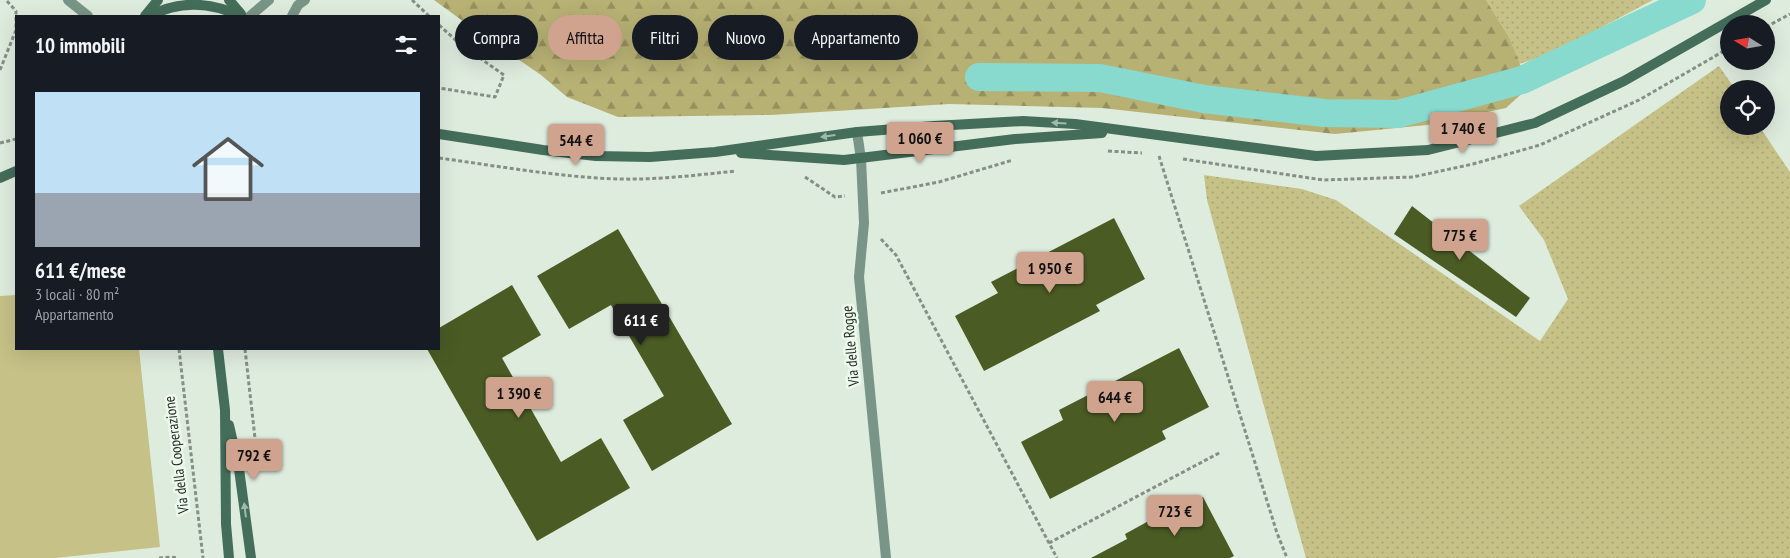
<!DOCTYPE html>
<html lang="it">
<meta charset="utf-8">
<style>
:root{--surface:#171b24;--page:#242831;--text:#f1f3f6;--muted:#9ea1a6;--accent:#cfa38e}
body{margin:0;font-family:"PT Sans Narrow",sans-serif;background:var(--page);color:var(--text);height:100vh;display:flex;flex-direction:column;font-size:19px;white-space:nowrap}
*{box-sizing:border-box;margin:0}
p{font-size:16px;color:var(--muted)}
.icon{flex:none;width:28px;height:28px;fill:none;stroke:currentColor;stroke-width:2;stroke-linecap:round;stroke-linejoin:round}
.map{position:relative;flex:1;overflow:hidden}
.drawer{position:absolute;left:15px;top:15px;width:425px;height:335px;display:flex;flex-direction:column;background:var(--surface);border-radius:0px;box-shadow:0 5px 20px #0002}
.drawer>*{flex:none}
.banner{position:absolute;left:455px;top:15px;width:475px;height:45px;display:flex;gap:10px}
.needle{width:32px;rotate:281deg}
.buttons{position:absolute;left:1720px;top:15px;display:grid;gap:10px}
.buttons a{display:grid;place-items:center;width:55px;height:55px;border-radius:50%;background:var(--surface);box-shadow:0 5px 20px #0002;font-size:25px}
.price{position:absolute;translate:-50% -42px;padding:0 11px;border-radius:5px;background:var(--accent);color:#111;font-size:16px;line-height:32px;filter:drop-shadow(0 1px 2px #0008)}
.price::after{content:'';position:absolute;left:50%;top:30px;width:15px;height:11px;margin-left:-8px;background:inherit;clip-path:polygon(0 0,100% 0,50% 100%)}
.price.on{background:#222;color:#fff}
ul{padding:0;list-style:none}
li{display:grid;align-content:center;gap:10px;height:265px;padding:0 20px}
li span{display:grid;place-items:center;height:155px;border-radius:0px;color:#555}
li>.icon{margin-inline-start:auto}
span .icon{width:90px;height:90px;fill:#fffc;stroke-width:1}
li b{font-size:21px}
h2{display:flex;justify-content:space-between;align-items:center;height:60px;padding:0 20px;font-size:21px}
.chip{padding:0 18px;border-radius:22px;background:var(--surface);box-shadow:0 5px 20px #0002;font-size:18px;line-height:45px}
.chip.on{background:var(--accent);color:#111}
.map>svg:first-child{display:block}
.grass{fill:url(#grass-dots)}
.forest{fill:url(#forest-firs)}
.pitch{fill:#c6c187}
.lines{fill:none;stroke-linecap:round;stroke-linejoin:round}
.canal{stroke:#88dace;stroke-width:28}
.building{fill:#4a5b24}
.path{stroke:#858f85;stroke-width:3;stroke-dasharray:4 2.5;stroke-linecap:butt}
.lane{stroke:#799587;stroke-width:10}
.secondary{stroke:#446d5a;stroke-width:10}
.oneway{fill:#a0baaa}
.labels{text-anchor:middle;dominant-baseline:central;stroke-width:5;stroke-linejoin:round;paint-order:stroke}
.street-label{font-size:15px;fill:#272c26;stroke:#ecf9eb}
</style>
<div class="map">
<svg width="1790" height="558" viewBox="0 0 1790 558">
<defs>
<pattern id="grass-dots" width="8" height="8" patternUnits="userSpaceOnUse" patternTransform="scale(1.25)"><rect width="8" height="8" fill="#c6c187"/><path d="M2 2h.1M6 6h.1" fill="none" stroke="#aaa674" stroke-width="1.8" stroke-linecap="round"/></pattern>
<pattern id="forest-firs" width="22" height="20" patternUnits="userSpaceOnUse" patternTransform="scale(1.25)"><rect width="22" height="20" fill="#b7b174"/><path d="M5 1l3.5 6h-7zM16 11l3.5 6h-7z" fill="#95905f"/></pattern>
</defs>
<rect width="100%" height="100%" fill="#deecde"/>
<!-- grass -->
<g class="grass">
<polygon points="1486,0 1653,0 1553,53 1519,64 1509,37"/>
<polygon points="1719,66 1735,89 1729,89 1729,126 1759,126 1790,172 1790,558 1306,558 1207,200 1204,175 1302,189 1336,200 1540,341 1568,299 1544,240 1519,206"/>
</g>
<!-- forest -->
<polygon class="forest" points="434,0 1486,0 1509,37 1529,87 1506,108 1427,125 1335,134 1102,108 949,104 771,115 618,117 567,97 541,75 471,27"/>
<!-- pitch -->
<polygon class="pitch" points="16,295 16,349 139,349 160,547 55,558 0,558 0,296"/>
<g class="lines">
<!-- canal -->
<polyline class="canal" points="979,77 1100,78 1204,99 1324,113 1398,114 1522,80 1692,0"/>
</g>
<!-- building -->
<g class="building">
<polygon points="1412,206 1530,298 1516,317 1394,234"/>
<polygon points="1114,218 1145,279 1096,305 1100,311 984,371 955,316 998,293 991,282"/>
<polygon points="618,229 732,424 652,471 623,420 664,396 611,305 569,329 537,276"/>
<polygon points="512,285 541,335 502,358 561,462 601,438 630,488 537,541 427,349 439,349 439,328"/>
<polygon points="1179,348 1209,407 1162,431 1166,439 1050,499 1021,442 1063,420 1059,410"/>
<polygon points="1203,497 1234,556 1230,558 1091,558 1127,539 1125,534 1165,512 1167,516"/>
</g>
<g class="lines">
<!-- path -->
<g class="path">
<polyline points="412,0 429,16"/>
<polyline points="439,25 460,44 504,75 495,97 439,88"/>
<polyline points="1766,27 1790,14"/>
<polyline points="0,70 16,30 16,11 6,0"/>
<polyline points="0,143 16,139"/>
<polyline points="1108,151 1142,153"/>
<polyline points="1159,156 1277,533 1287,558"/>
<path d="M439,158C498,166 558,177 618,179C658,180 697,175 736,171"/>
<polyline points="1183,159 1323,180 1413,177 1473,164 1540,145 1639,100 1729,48"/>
<polyline points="805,177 835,197 845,196"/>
<polyline points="881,193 939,182 1013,160"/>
<polyline points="881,239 896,255 1057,558"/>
<polyline points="179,349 203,558"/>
<polyline points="245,349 257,456"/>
<polyline points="1049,543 1221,452"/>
<polyline points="159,558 171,557 177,558"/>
</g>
<!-- lane -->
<g class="lane">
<polyline points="68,0 88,16"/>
<polyline points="250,16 269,0"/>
<polyline points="292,16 298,5 305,0"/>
<polyline points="857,132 861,159 864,223 859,277 886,558"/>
</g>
<!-- secondary -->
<g class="secondary">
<polyline points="229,0 241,14"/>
<polyline points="145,16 158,0"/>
<path d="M150,16C179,0 211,2 240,16"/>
<polyline points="439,134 543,150 596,156 650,157 715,152 857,132 934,126 1023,121 1075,124 1316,156 1428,150 1535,123 1624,81 1766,0"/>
<polyline points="741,153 844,160 1015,139 1102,133"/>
<polyline points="0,178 16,171"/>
<polyline points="218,349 225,410 226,524 229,558"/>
<polyline points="229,425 239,469 251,558"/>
</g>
</g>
<!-- one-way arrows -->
<defs><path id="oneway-solid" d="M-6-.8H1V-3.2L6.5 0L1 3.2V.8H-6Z" transform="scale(1.25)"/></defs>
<g class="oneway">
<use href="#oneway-solid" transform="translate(1059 123) rotate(-176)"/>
<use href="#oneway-solid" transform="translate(828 136) rotate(172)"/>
<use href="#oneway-solid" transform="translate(245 510) rotate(-97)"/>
</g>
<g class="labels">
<!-- street labels -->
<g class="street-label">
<text transform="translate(850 346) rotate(-95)">Via delle Rogge</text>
<text transform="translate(176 455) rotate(-97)">Via della Cooperazione</text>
</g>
</g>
</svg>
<div class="buttons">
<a><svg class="needle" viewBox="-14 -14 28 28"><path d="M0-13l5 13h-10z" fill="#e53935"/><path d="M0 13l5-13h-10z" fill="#9ea1a6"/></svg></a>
<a><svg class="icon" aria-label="locate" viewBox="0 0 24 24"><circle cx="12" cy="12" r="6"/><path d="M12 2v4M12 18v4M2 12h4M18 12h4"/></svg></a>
</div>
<b class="price" style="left:1463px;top:154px">1 740 €</b>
<b class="price" style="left:920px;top:164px">1 060 €</b>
<b class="price" style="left:576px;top:166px">544 €</b>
<b class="price" style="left:1460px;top:261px">775 €</b>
<b class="price" style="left:1050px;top:294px">1 950 €</b>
<b class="price on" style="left:641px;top:346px">611 €</b>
<b class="price" style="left:519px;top:419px">1 390 €</b>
<b class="price" style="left:1115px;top:423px">644 €</b>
<b class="price" style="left:254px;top:481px">792 €</b>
<b class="price" style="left:1175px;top:537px">723 €</b>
<div class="banner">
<a class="chip">Compra</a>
<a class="chip on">Affitta</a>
<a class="chip">Filtri</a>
<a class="chip">Nuovo</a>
<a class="chip">Appartamento</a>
</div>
<section class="drawer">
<h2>10 immobili<svg class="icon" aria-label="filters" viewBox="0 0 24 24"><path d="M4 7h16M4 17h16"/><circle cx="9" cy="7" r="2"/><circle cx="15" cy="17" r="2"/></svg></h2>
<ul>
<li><span style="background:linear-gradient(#bfe0f5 65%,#9aa5b1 0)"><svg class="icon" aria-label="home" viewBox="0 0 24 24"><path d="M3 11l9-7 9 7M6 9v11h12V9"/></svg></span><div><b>611 €/mese</b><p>3 locali · 80 m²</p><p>Appartamento</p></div></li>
</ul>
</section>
</div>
